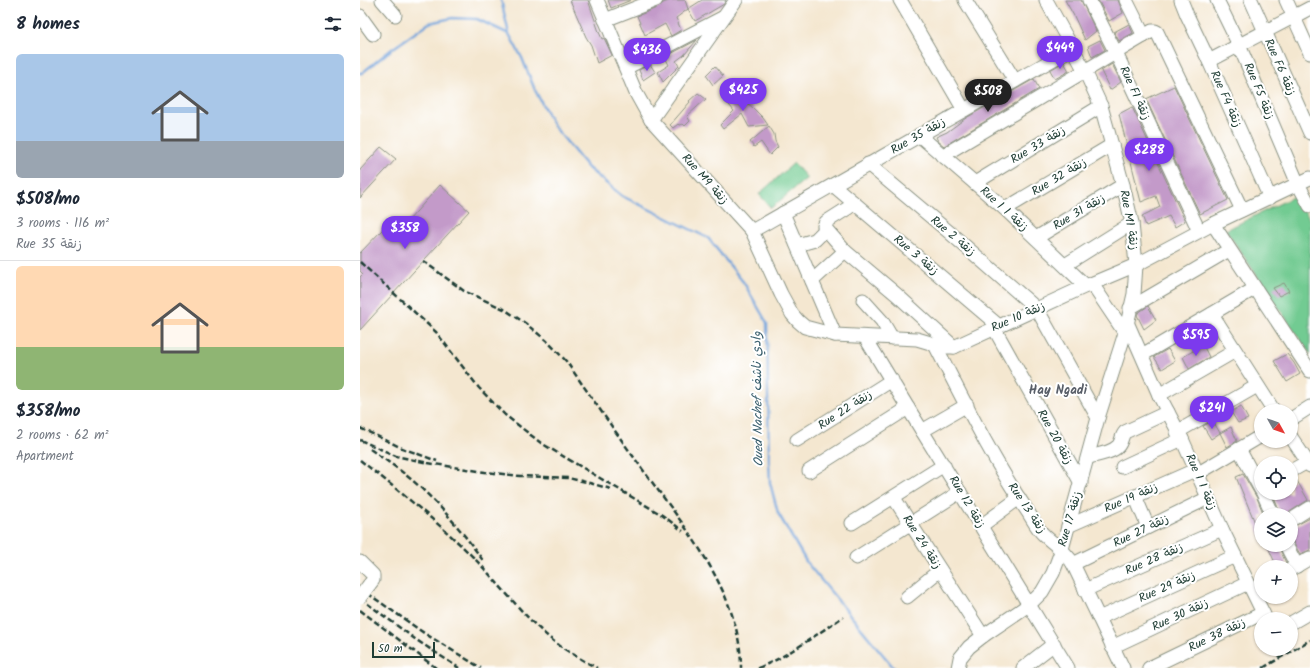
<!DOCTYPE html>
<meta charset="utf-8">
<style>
:root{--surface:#fff;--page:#f6f6f7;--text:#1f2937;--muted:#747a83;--line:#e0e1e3;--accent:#7c3aed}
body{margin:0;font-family:Kalam,"Playpen Sans Arabic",sans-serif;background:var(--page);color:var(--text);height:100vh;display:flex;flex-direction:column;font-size:15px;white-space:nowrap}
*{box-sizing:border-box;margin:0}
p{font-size:13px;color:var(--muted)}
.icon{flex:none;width:22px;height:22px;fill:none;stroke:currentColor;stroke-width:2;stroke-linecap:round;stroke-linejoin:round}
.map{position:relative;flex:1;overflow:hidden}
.sheet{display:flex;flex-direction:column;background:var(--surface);width:360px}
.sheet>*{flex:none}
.needle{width:26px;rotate:130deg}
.fabs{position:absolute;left:894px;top:404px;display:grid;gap:8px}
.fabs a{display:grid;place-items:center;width:44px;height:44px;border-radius:50%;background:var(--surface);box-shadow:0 1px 3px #0004;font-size:20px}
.scale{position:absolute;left:12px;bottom:10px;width:63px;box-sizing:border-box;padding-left:4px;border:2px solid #1f3d34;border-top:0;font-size:11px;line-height:14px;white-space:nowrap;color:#1f3d34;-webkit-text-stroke:3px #fff;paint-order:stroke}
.price{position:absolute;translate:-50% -34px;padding:0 9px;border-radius:14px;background:var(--accent);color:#fff;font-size:13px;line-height:26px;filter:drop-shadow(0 1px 2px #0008)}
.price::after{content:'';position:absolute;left:50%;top:24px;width:12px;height:9px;margin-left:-6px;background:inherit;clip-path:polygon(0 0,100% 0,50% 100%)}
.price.current{background:#222;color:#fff}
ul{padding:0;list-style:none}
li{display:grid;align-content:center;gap:8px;height:212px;padding:0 16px}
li+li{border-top:1px solid var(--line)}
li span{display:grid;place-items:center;height:124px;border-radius:6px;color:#555}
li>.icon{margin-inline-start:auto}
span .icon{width:72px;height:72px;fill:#fffc;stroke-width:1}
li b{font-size:17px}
h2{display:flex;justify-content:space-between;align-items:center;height:48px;padding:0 16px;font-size:17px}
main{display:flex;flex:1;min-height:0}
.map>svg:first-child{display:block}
.green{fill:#72cb92;stroke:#488463}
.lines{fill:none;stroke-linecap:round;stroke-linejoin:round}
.stream{stroke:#6ea1da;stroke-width:2.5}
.building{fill:#c39ac9}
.minor-casing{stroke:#8a9282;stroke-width:15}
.minor{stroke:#fff;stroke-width:13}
.rail{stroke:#1f3d34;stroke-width:2.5;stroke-dasharray:6 3;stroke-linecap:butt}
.minor-bridge-casing{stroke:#8a9282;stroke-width:15;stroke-linecap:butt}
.minor-bridge{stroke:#fff;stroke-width:13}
.labels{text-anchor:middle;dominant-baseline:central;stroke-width:4;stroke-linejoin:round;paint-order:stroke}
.street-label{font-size:12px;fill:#1f3d34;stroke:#fff}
.neighbourhood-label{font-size:13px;font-weight:bold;fill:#585e68;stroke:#fff}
.water-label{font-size:13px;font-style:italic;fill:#3b606e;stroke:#fff}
</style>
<main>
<section class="sheet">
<h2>8 homes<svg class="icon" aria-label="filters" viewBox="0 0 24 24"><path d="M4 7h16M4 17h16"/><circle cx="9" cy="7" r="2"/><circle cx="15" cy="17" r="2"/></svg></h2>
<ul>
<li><span style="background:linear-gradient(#a9c7e8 70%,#9aa5b1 0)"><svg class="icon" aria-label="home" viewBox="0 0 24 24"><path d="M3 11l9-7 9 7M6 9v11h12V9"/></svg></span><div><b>$508/mo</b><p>3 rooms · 116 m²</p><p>Rue 35 زنقة</p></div></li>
<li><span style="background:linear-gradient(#ffd9b3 65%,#8fb573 0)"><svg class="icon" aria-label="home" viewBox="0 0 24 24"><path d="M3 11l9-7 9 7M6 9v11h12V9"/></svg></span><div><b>$358/mo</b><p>2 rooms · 62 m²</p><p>Apartment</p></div></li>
</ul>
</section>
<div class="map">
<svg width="950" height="668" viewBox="0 0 950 668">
<rect width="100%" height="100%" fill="#fff"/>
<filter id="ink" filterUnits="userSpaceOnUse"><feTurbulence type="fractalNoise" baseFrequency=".025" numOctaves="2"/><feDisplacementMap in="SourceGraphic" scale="8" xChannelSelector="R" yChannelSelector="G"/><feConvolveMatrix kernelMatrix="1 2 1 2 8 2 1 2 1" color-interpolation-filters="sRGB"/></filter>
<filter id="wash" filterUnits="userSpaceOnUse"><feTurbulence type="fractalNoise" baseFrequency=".012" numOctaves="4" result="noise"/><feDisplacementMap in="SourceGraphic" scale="16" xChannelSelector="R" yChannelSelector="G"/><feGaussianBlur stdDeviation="0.9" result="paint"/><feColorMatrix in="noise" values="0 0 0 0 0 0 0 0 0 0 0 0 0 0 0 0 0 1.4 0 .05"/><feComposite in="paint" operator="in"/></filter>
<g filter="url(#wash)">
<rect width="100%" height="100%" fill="#f4e7d0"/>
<!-- green -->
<g class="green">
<polygon points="434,163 447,178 411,208 399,194"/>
<polygon points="937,195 950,221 950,354 866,230"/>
</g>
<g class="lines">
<!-- stream -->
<g class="stream">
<polyline points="141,0 149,34"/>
<polyline points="0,73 2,73 32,49 69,23 92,18 117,19 149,34 162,58 175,90 193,125 228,168 262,196 348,238 384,283 407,323 409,463 410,483 418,513 447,563 534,668"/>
</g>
</g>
<g id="blocks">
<!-- building -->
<g class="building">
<polygon points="210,0 228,0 239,32 242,39 244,38 252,55 237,63 231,45 226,37"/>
<polygon points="248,0 271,0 251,8"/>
<polygon points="311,0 325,0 328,9 316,18 321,30 311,36 305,24 285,35 277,16 299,7 303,3"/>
<polygon points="342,0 366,0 364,4 335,21 328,9"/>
<polygon points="705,0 721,0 736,31 725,40 714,16"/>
<polygon points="738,0 758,0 763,13 749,21"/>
<polygon points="769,24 773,33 759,41 754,32"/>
<polygon points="337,40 324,55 316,61 319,66 303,82 298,72 309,65 305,57"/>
<polygon points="740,40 745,50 732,57 728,46"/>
<polygon points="704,62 709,71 695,79 690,70"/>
<polygon points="290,64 295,72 283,80 279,70"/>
<polygon points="752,64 761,82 750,90 741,71"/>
<polygon points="355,66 363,76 353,85 346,75"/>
<polygon points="674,79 679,89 584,146 578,141 576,137 587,132 606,118"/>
<polygon points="814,86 868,200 840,214 786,99"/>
<polygon points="371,92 379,96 393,108 403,118 408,125 389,127 382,114 363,129 360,125 374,111 365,100"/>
<polygon points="338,93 346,99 327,116 330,121 325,126 323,124 319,125 318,124 313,128 310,125 330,102 329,101"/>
<polygon points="772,107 825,221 815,227 809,216 786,226 782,216 800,207 796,196 781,202 759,114"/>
<polygon points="409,126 414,134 415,141 418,147 410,155 401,142 394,147 390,142"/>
<polygon points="21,147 36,159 0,198 0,170"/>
<polygon points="80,185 109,211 0,330 0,277 3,274 0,271 0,253 23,229 27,233 35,224 41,229"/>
<polygon points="924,283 929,291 919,296 913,288"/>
<polygon points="788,306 796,320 784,329 777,315 778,313"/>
<polygon points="843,345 849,357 829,369 823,357"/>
<polygon points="808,349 815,361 802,369 794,357"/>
<polygon points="927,354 934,363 940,374 927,382 914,361"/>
<polygon points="881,406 888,419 878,423 871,412"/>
<polygon points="853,421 860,433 851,439 843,426"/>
<polygon points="871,427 877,441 867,447 860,433"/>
<polygon points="883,474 897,498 904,515 901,515 901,537 876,477"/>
<polygon points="936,479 948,500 925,515 921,515 912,493 931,493 931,482"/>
<polygon points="950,518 950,550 940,554 931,539 931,528"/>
<polygon points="907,545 918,545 926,563 924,566 917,567"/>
</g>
</g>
</g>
<g filter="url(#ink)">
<use href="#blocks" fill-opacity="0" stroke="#8a9282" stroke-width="1"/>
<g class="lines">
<defs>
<g id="minor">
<polyline points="22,0 35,15"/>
<polyline points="237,0 276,93 291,120 392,231 421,294 432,314 438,321 445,327 475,335"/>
<polyline points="540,0 604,110"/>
<polyline points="605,0 655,81"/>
<polyline points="729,0 756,53 839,231"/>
<polyline points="766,0 784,36"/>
<polyline points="821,0 827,15 849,61 910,198"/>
<polyline points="857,0 879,45 938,184 950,206"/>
<polyline points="891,0 950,133"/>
<polyline points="926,0 950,53"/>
<polyline points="0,16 13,34"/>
<polyline points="245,20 296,0"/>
<polyline points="849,61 950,8"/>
<polyline points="266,68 362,18"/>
<polyline points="291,120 376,0"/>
<polyline points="559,135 645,209 726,286"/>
<polyline points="582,156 792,31 795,31 797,32 882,210"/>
<polyline points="508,164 589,232 677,309 738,418"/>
<polyline points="615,183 741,106"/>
<polyline points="473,185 639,326"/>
<polyline points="493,202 488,208 466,222 464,226 465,228 485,251 536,294 594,347"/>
<polyline points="645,209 752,145"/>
<polyline points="423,213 475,335 557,339 584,347 594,347 726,286 776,265 853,224 950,178"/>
<polyline points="853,224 950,371"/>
<polyline points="392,231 713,48"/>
<polyline points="676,238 763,185"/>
<polyline points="437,245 455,240 466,229"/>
<polyline points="705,265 772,223"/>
<polyline points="452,281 485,251"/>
<polyline points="732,284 765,333"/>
<polyline points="503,300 522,321 532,338"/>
<polyline points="770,308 869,250"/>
<polyline points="852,314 914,411"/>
<polyline points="767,322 799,395 822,439 862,529 906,619"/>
<polyline points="634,328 721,483"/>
<polyline points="505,337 548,408 708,668"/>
<path d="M575,345C604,401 632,459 668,512C673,520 677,528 683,534C694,545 706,551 713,564L763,668"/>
<polyline points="782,355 894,289"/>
<polyline points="799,395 875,351"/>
<polyline points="931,419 950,407"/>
<polyline points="562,431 607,405"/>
<polyline points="817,432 897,386"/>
<polyline points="931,437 950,466"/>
<polyline points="437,440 532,380"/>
<polyline points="879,449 901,490"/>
<path d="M728,457C736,455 752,453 758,446C762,442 761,436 765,432L808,412"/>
<polyline points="762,467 822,439"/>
<polyline points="449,471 548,408"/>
<polyline points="931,471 947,462"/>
<polyline points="837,474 901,436"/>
<polyline points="903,493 913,515"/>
<polyline points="775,496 788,527"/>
<polyline points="534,498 623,636"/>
<polyline points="931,520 950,508"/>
<polyline points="492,523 584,465"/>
<polyline points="621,526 659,498"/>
<polyline points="708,526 835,470"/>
<polyline points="926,545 937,566"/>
<polyline points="496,558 600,492"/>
<polyline points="0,562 13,575 13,580 9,585"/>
<polyline points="713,564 848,498"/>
<polyline points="931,569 950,558"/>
<polyline points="725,590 862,529"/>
<polyline points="547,597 580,570"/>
<polyline points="739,618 875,556"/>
<polyline points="931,623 950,612"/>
<polyline points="752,647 888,583"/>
<polyline points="598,668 600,658 609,647 623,636 670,604 682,592 693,573 702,549 738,418 765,333 774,294 776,265 772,223 763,185 741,106 725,71 686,0"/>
<polyline points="663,668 694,644"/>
<polyline points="789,668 903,613"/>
</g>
</defs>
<!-- minor casing -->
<use href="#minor" class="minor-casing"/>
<!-- minor -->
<use href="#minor" class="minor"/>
<!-- rail -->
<g class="rail">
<path d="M63,261L104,291L144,309L165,323L187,341L206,361C231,397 257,434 283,470C325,527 381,593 381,668"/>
<polyline points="0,262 76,332 119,388 145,415 181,443 302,515 323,531"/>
<polyline points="0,428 42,448 77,461"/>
<polyline points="0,440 36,456 68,463 125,472 160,476 208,478 226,482 251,489"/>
<path d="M10,449C24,459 39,469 52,480C80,504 103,532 124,562"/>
<path d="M0,460C39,491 78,522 113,557C142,586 167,622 200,646C212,654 224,661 237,668"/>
<polyline points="0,588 64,633 121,668"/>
<polyline points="0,598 55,639 99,668"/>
<polyline points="0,610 76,668"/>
<path d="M398,668C429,656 455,635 483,617"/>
<polyline points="903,668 950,640"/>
</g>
<defs>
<polyline id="minor-bridge" points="0,597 9,585"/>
</defs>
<!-- minor-bridge casing -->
<use href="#minor-bridge" class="minor-bridge-casing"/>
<!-- minor-bridge -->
<use href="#minor-bridge" class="minor-bridge"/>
</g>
</g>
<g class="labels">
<!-- street labels -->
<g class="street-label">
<text transform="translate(920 67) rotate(66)">Rue F6 زنقة</text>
<text transform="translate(899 91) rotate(67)">Rue F5 زنقة</text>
<text transform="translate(775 93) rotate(65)">Rue F1 زنقة</text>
<text transform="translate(866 99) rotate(66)">Rue F4 زنقة</text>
<text transform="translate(558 136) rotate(-30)">Rue 35 زنقة</text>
<text transform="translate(678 145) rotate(-31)">Rue 33 زنقة</text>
<text transform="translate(699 177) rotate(-31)">Rue 32 زنقة</text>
<text transform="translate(345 179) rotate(48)">Rue M9 زنقة</text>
<text transform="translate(644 209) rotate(42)">Rue 1 زنقة 1</text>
<text transform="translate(719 212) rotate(-31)">Rue 31 زنقة</text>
<text transform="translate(769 220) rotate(80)">Rue M1 زنقة</text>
<text transform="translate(593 236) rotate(40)">Rue 2 زنقة</text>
<text transform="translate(556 255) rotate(40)">Rue 3 زنقة</text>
<text transform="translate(658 317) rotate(-24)">Rue 10 زنقة</text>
<text transform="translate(485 410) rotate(-33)">Rue 22 زنقة</text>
<text transform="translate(695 437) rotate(61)">Rue 20 زنقة</text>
<text transform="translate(841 482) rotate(66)">Rue 1 زنقة 1</text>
<text transform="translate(771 498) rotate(-24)">Rue 19 زنقة</text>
<text transform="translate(607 502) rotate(59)">Rue 12 زنقة</text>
<text transform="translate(667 508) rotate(56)">Rue 13 زنقة</text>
<text transform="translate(710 519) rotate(-74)">Rue 17 زنقة</text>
<text transform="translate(781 531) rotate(-26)">Rue 27 زنقة</text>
<text transform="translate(562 542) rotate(57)">Rue 24 زنقة</text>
<text transform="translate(794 559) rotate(-24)">Rue 28 زنقة</text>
<text transform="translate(807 587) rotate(-24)">Rue 29 زنقة</text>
<text transform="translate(820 615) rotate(-25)">Rue 30 زنقة</text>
<text transform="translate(857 635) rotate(-26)">Rue 38 زنقة</text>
</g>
<!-- neighbourhood labels -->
<g class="neighbourhood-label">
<text x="698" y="390">Hay Ngadi</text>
</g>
<!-- water labels -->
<g class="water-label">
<text transform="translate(398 399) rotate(-91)">Oued Nachef وادي ناشف</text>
</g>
</g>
</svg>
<div class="fabs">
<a><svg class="needle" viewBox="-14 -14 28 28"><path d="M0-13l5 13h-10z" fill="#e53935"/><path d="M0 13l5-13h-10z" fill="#747a83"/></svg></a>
<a><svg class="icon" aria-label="locate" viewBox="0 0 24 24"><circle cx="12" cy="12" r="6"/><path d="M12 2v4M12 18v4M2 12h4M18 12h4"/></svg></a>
<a><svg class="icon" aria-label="layers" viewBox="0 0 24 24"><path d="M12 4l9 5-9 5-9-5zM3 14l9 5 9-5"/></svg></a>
<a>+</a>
<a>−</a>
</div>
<div class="scale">50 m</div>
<b class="price" style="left:700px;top:70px">$449</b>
<b class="price" style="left:287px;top:72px">$436</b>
<b class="price" style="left:383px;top:112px">$425</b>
<b class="price current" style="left:628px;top:113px">$508</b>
<b class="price" style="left:789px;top:172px">$288</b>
<b class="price" style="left:45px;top:250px">$358</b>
<b class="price" style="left:836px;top:357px">$595</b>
<b class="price" style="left:852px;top:430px">$241</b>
</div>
</main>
